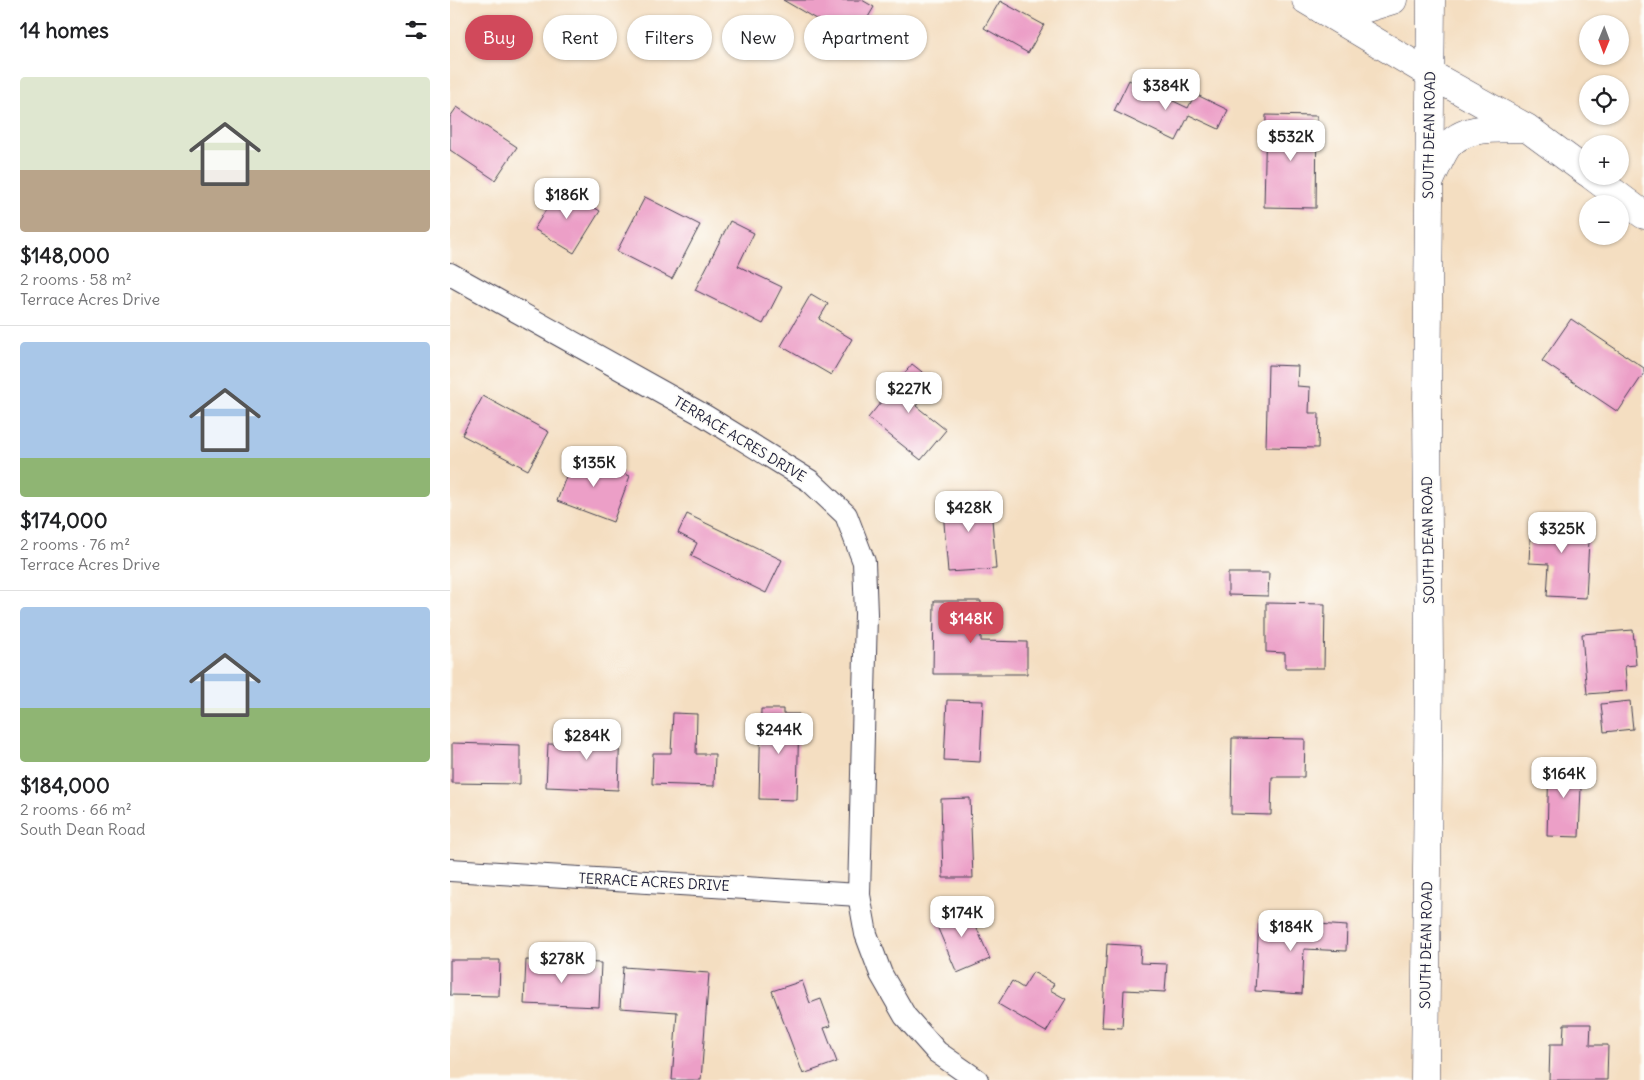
<!DOCTYPE html>
<meta charset="utf-8">
<style>
:root{--surface:#fff;--page:#f2f2f2;--text:#202124;--muted:#757577;--line:#e0e0e0;--accent:#d1495b}
body{margin:0;font-family:Delius,sans-serif;background:var(--page);color:var(--text);height:100vh;display:flex;flex-direction:column;font-size:19px;white-space:nowrap}
*{box-sizing:border-box;margin:0}
p{font-size:16px;color:var(--muted)}
.icon{flex:none;width:28px;height:28px;fill:none;stroke:currentColor;stroke-width:2;stroke-linecap:round;stroke-linejoin:round}
.map{position:relative;flex:1;overflow:hidden}
.panel{display:flex;flex-direction:column;background:var(--surface);width:450px}
.panel>*{flex:none}
.top-card{position:absolute;left:15px;top:15px;width:475px;height:45px;display:flex;gap:10px}
.needle{width:32px;rotate:181deg}
.buttons{position:absolute;left:1129px;top:15px;display:grid;gap:10px}
.buttons a{display:grid;place-items:center;width:50px;height:50px;border-radius:50%;background:var(--surface);box-shadow:0 1px 4px #0004;font-size:25px}
.price{position:absolute;translate:-50% -42px;padding:0 11px;border-radius:10px;background:#fff;color:#222;font-size:16px;line-height:32px;filter:drop-shadow(0 1px 2px #0008)}
.price::after{content:'';position:absolute;left:50%;top:30px;width:15px;height:11px;margin-left:-8px;background:inherit;clip-path:polygon(0 0,100% 0,50% 100%)}
.price.current{background:var(--accent);color:#fff}
ul{padding:0;list-style:none}
li{display:grid;align-content:center;gap:10px;height:265px;padding:0 20px}
li+li{border-top:1px solid var(--line)}
li span{display:grid;place-items:center;height:155px;border-radius:5px;color:#555}
li>.icon{margin-inline-start:auto}
span .icon{width:90px;height:90px;fill:#fffc;stroke-width:1}
li b{font-size:21px}
h2{display:flex;justify-content:space-between;align-items:center;height:60px;padding:0 20px;font-size:21px}
.chip{padding:0 18px;border-radius:22px;background:var(--surface);box-shadow:0 1px 4px #0004;font-size:18px;line-height:45px}
.chip.current{background:var(--accent);color:#fff}
main{display:flex;flex:1;min-height:0}
.map>svg:first-child{display:block}
.building{fill:#ec9fc7}
.lines{fill:none;stroke-linecap:round;stroke-linejoin:round}
.minor-casing{stroke:#423e4f;stroke-width:24}
.tertiary-casing{stroke:#423e4f;stroke-width:29}
.minor{stroke:#fff;stroke-width:22}
.tertiary{stroke:#fff;stroke-width:28}
.labels{text-anchor:middle;dominant-baseline:central;stroke-width:4;stroke-linejoin:round;paint-order:stroke}
.street-label{font-size:14px;fill:#22223b;stroke:#fdfcf7}
</style>
<main>
<section class="panel">
<h2>14 homes<svg class="icon" aria-label="filters" viewBox="0 0 24 24"><path d="M4 7h16M4 17h16"/><circle cx="9" cy="7" r="2"/><circle cx="15" cy="17" r="2"/></svg></h2>
<ul>
<li><span style="background:linear-gradient(#dfe7d0 60%,#b9a48a 0)"><svg class="icon" aria-label="home" viewBox="0 0 24 24"><path d="M3 11l9-7 9 7M6 9v11h12V9"/></svg></span><div><b>$148,000</b><p>2 rooms · 58 m²</p><p>Terrace Acres Drive</p></div></li>
<li><span style="background:linear-gradient(#a9c7e8 75%,#8fb573 0)"><svg class="icon" aria-label="home" viewBox="0 0 24 24"><path d="M3 11l9-7 9 7M6 9v11h12V9"/></svg></span><div><b>$174,000</b><p>2 rooms · 76 m²</p><p>Terrace Acres Drive</p></div></li>
<li><span style="background:linear-gradient(#a9c7e8 65%,#8fb573 0)"><svg class="icon" aria-label="home" viewBox="0 0 24 24"><path d="M3 11l9-7 9 7M6 9v11h12V9"/></svg></span><div><b>$184,000</b><p>2 rooms · 66 m²</p><p>South Dean Road</p></div></li>
</ul>
</section>
<div class="map">
<svg width="1194" height="1080" viewBox="0 0 1194 1080">
<rect width="100%" height="100%" fill="#fdfcf7"/>
<filter id="ink" filterUnits="userSpaceOnUse"><feTurbulence type="fractalNoise" baseFrequency=".02" numOctaves="2"/><feDisplacementMap in="SourceGraphic" scale="10" xChannelSelector="R" yChannelSelector="G"/><feConvolveMatrix kernelMatrix="1 2 1 2 8 2 1 2 1" color-interpolation-filters="sRGB"/></filter>
<filter id="wash" filterUnits="userSpaceOnUse"><feTurbulence type="fractalNoise" baseFrequency=".0096" numOctaves="4" result="noise"/><feDisplacementMap in="SourceGraphic" scale="20" xChannelSelector="R" yChannelSelector="G"/><feGaussianBlur stdDeviation="1.12" result="paint"/><feColorMatrix in="noise" values="0 0 0 0 0 0 0 0 0 0 0 0 0 0 0 0 0 1.4 0 .05"/><feComposite in="paint" operator="in"/></filter>
<g filter="url(#wash)">
<rect width="100%" height="100%" fill="#f4dec1"/>
<g id="blocks">
<!-- building -->
<g class="building">
<polygon points="333,0 412,0 424,7 404,41"/>
<polygon points="550,1 594,25 578,53 534,28"/>
<polygon points="679,80 738,108 745,94 778,110 769,129 739,115 726,141 664,111"/>
<polygon points="7,107 67,147 45,180 0,150 0,117"/>
<polygon points="816,115 867,116 866,208 814,207"/>
<polygon points="110,187 150,211 124,253 84,229"/>
<polygon points="195,197 250,225 222,279 167,251"/>
<polygon points="280,221 304,233 288,266 332,287 313,324 245,290"/>
<polygon points="361,294 378,304 369,319 402,339 381,375 331,346"/>
<polygon points="1121,319 1194,368 1194,373 1168,412 1092,361"/>
<polygon points="462,364 485,382 466,406 496,430 471,460 418,418"/>
<polygon points="818,365 848,366 847,386 860,387 859,413 869,413 868,448 816,447"/>
<polygon points="33,396 99,432 78,470 12,435"/>
<polygon points="124,455 180,476 163,522 107,501"/>
<polygon points="540,494 546,569 498,572 492,498"/>
<polygon points="237,514 332,560 316,593 241,556 247,543 228,533"/>
<polygon points="1081,518 1140,521 1136,598 1097,596 1099,564 1079,563"/>
<polygon points="778,573 819,573 818,596 778,595"/>
<polygon points="484,601 531,601 531,641 577,642 577,674 483,674"/>
<polygon points="816,603 875,604 874,668 835,668 835,653 816,652"/>
<polygon points="1183,630 1186,665 1175,666 1177,691 1137,694 1132,634"/>
<polygon points="497,700 533,701 530,762 494,760"/>
<polygon points="1180,701 1183,729 1154,732 1151,704"/>
<polygon points="311,709 333,709 333,714 349,714 347,800 309,799"/>
<polygon points="223,713 247,714 246,754 265,754 264,786 202,784 203,753 221,753"/>
<polygon points="137,725 170,726 168,790 96,787 98,744 136,745"/>
<polygon points="782,738 855,739 854,777 822,777 821,815 781,814"/>
<polygon points="2,743 70,745 70,784 2,783"/>
<polygon points="1099,761 1132,762 1129,837 1097,836"/>
<polygon points="520,798 523,878 493,878 491,799"/>
<polygon points="516,903 540,959 507,973 483,917"/>
<polygon points="809,920 897,926 896,951 854,949 852,994 805,991"/>
<polygon points="657,944 691,946 690,963 717,964 715,992 674,990 672,1028 652,1027"/>
<polygon points="0,960 50,960 49,996 0,995"/>
<polygon points="76,960 151,963 149,1007 74,1004"/>
<polygon points="173,967 259,973 251,1080 222,1080 227,1012 170,1008"/>
<polygon points="583,972 604,984 600,990 616,999 596,1032 548,1004 562,981 573,988"/>
<polygon points="352,981 360,1003 371,999 381,1026 374,1028 387,1062 353,1074 322,991"/>
<polygon points="1114,1024 1141,1024 1140,1045 1158,1045 1157,1080 1099,1080 1100,1044 1113,1044"/>
</g>
</g>
</g>
<g filter="url(#ink)">
<use href="#blocks" fill-opacity="0" stroke="#423e4f" stroke-width="1"/>
<g class="lines">
<defs>
<g id="minor">
<polyline points="0,274 255,416 360,481 396,515 414,562 416,614 409,895 416,934 431,974 455,1016 487,1052 527,1080"/>
<polyline points="0,870 409,895"/>
</g>
<g id="tertiary">
<polyline points="856,0 980,74 1077,128 1138,173"/>
<polyline points="873,10 914,9 943,0"/>
<polyline points="1142,176 1194,215"/>
<path d="M981,179C986,168 991,156 997,147C1014,124 1051,129 1076,128"/>
<polyline points="975,1080 979,660 977,406 981,0"/>
</g>
</defs>
<!-- minor casing -->
<use href="#minor" class="minor-casing"/>
<!-- tertiary casing -->
<use href="#tertiary" class="tertiary-casing"/>
<!-- minor -->
<use href="#minor" class="minor"/>
<!-- tertiary -->
<use href="#tertiary" class="tertiary"/>
</g>
</g>
<g class="labels">
<!-- street labels -->
<g class="street-label">
<text transform="translate(979 135) rotate(-89)">SOUTH DEAN ROAD</text>
<text transform="translate(290 439) rotate(31)">TERRACE ACRES DRIVE</text>
<text transform="translate(978 540) rotate(-91)">SOUTH DEAN ROAD</text>
<text transform="translate(204 882) rotate(3)">TERRACE ACRES DRIVE</text>
<text transform="translate(976 945) rotate(-89)">SOUTH DEAN ROAD</text>
</g>
</g>
</svg>
<div class="buttons">
<a><svg class="needle" viewBox="-14 -14 28 28"><path d="M0-13l5 13h-10z" fill="#e53935"/><path d="M0 13l5-13h-10z" fill="#757577"/></svg></a>
<a><svg class="icon" aria-label="locate" viewBox="0 0 24 24"><circle cx="12" cy="12" r="6"/><path d="M12 2v4M12 18v4M2 12h4M18 12h4"/></svg></a>
<a>+</a>
<a>−</a>
</div>
<b class="price" style="left:716px;top:111px">$384K</b>
<b class="price" style="left:841px;top:162px">$532K</b>
<b class="price" style="left:117px;top:220px">$186K</b>
<b class="price" style="left:459px;top:414px">$227K</b>
<b class="price" style="left:144px;top:488px">$135K</b>
<b class="price" style="left:519px;top:533px">$428K</b>
<b class="price" style="left:1112px;top:554px">$325K</b>
<b class="price current" style="left:521px;top:644px">$148K</b>
<b class="price" style="left:329px;top:755px">$244K</b>
<b class="price" style="left:137px;top:761px">$284K</b>
<b class="price" style="left:1114px;top:799px">$164K</b>
<b class="price" style="left:512px;top:938px">$174K</b>
<b class="price" style="left:841px;top:952px">$184K</b>
<b class="price" style="left:112px;top:984px">$278K</b>
<div class="top-card">
<a class="chip current">Buy</a>
<a class="chip">Rent</a>
<a class="chip">Filters</a>
<a class="chip">New</a>
<a class="chip">Apartment</a>
</div>
</div>
</main>
